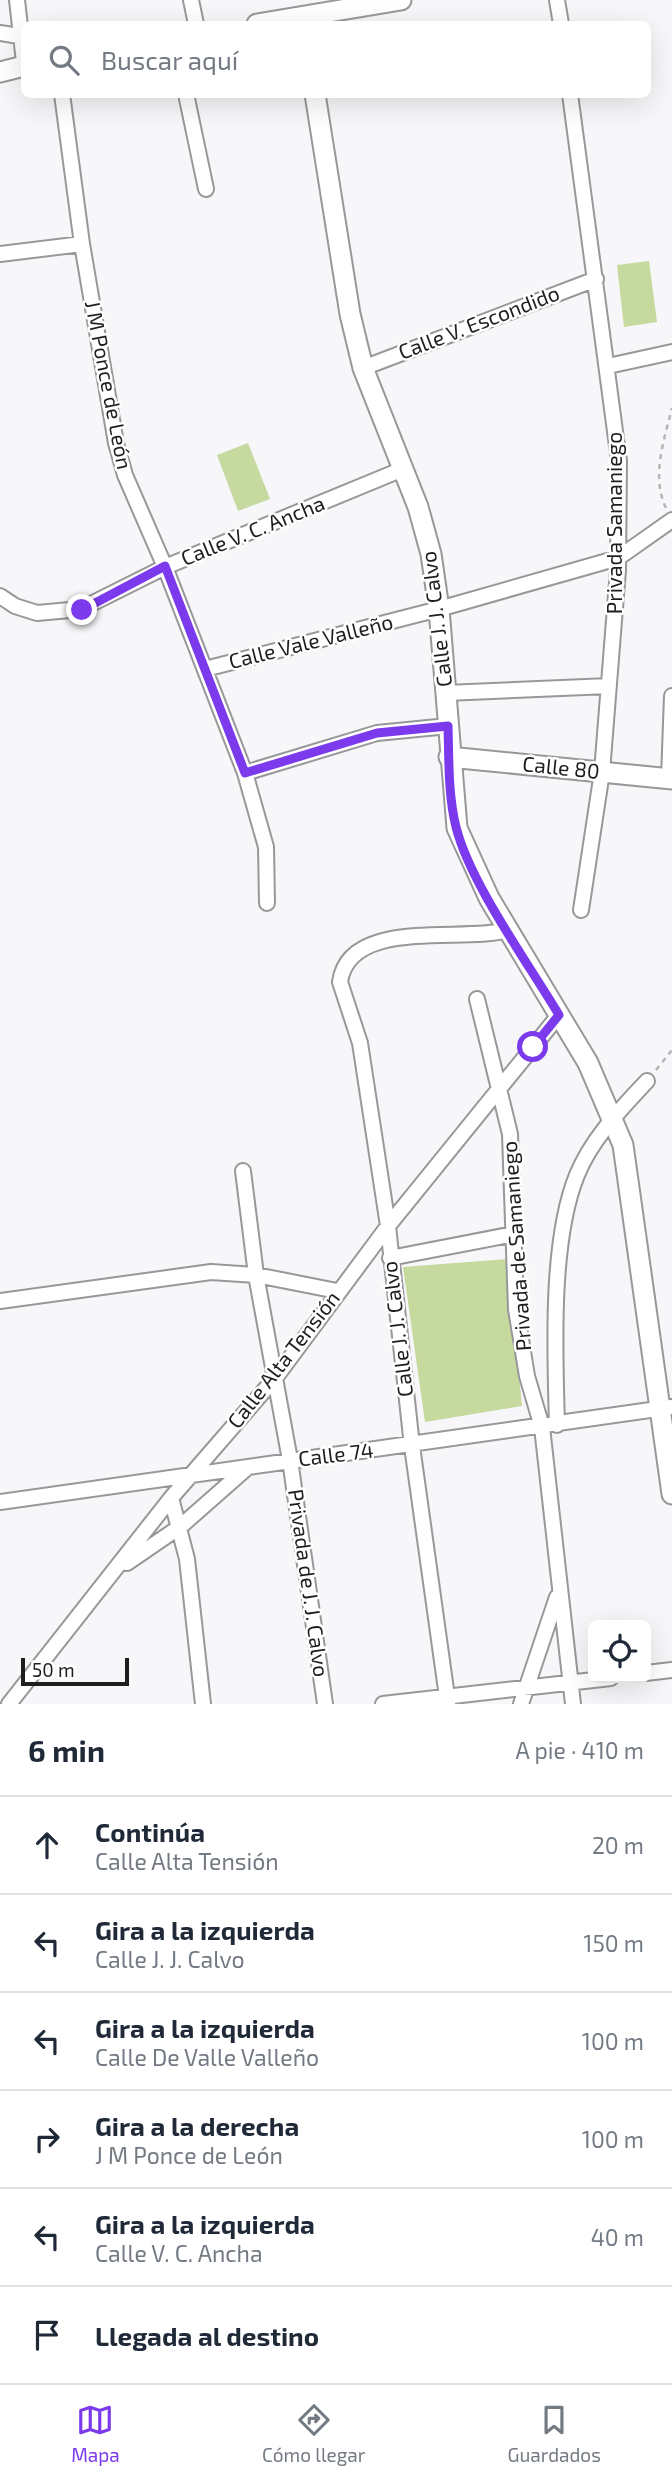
<!DOCTYPE html>
<html lang="es">
<head>
<meta charset="utf-8">
<style>
	body { margin:0; font-family:"Exo 2",sans-serif; background:#f6f6f7; color:#1f2937 }
	.controls { position:absolute; right:21px; bottom:21px; display:grid; overflow:hidden; border-radius:10px; box-shadow:0 7px 28px #0002 }
	.controls button { width:63px; height:63px; display:grid; place-items:center; padding:0; border:0; border-bottom:2px solid #e0e1e3; background:#fff; color:#1f2937; font:35px sans-serif }
	.scale { position:absolute; left:21px; bottom:18px; width:108px; box-sizing:border-box; padding-left:7px; border:4px solid #1e1e1f; border-top:0; font-size:19px; line-height:24px; white-space:nowrap; color:#1e1e1f; -webkit-text-stroke:5px #fff; paint-order:stroke }
	.stop { position:absolute; width:21px; height:21px; margin:-16px; border:5px solid #7c3aed; border-radius:50%; background:#fff }
	.stop.end { background:#7c3aed; border-color:#fff; box-shadow:0 2px 7px #0008 }
	.list { margin:0; padding:0; list-style:none }
	h2 { display:flex; justify-content:space-between; align-items:center; height:91px; margin:0; padding:0 28px; font-size:30px }
	h2 small { font-size:23px; font-weight:400; color:#747a83 }
	.list li { display:grid; grid-template-columns:46px 1fr auto; gap:21px; align-items:center; box-sizing:border-box; height:98px; padding:0 28px; border-top:2px solid #e0e1e3 }
	.list b { display:block; font-size:26px; white-space:nowrap }
	.list p { margin:0; font-size:23px; white-space:nowrap; color:#747a83 }
	.list em { font-size:23px; font-style:normal; color:#747a83 }
	.icon { flex:none; width:38px; height:38px; fill:none; stroke:currentColor; stroke-width:2; stroke-linecap:round; stroke-linejoin:round }
	.map { position:relative; flex:none; width:672px; height:1704px; overflow:hidden }
	.search { position:absolute; background:#fff; box-shadow:0 7px 28px #0002; left:21px; right:21px; top:21px; height:77px; display:flex; align-items:center; gap:18px; box-sizing:border-box; padding:0 24px; border-radius:10px; color:#747a83; font-size:26px }
	.sheet { height:679px; background:#fff }
	nav { display:flex; justify-content:space-around; align-items:center; box-sizing:border-box; height:98px; border-top:2px solid #e0e1e3; background:#fff; font-size:19px; color:#747a83 }
	nav a { display:grid; justify-items:center; gap:4px }
	nav .on { color:#7c3aed }
	.map>svg:first-child { display:block }
	.green { fill:#c6d99f }
	.lines { fill:none; stroke-linecap:round; stroke-linejoin:round }
	.street-casing { stroke:#98989a; stroke-width:18 }
	.secondary-casing { stroke:#98989a; stroke-width:23 }
	.path { stroke:#b5b4b6; stroke-width:2.5; stroke-dasharray:5 5; stroke-linecap:butt }
	.street { stroke:#fff; stroke-width:14 }
	.secondary { stroke:#fff; stroke-width:19 }
	.route { stroke:#7c3aed; stroke-width:9 }
	.labels { text-anchor:middle; stroke-width:5; stroke-linejoin:round; paint-order:stroke }
	.street-label { font-size:21px; fill:#1e1e1f; stroke:#fff }
</style>
</head>
<body>
<div class="map">
<svg width="672" height="1704" viewBox="0 0 672 1704">
	<rect width="100%" height="100%" fill="#f7f6f9"/>
	<path class="green" d="M649 261 657 322 624 327 617 265Z
		M248 443 270 499 238 511 217 455Z
		M508 1259 522 1406 425 1422 403 1267Z"/>
	<g class="lines">
		<defs>
			<path id="street" d="M17 0 24 62
				M191 0 196 24
				M557 0 561 24
				M0 33 19 36
				M62 94 82 244 116 443 125 475 165 567 245 773 266 847 267 903
				M186 94 206 189
				M570 94 619 461 618 570 602 772 581 910
				M0 254 82 244
				M608 366 672 352
				M363 368 596 279
				M0 596 15 606 37 613 81 609 165 567 403 469
				M205 669 439 609 618 558 672 520
				M446 693 609 686
				M245 773 377 733 448 726
				M669 778 672 696
				M477 999 510 1134 516 1309 527 1376 542 1427 573 1704
				M243 1171 256 1275 290 1460 325 1704
				M390 1258 514 1234
				M0 1301 211 1272 256 1275 337 1291
				M557 1425C555 1353 550 1241 577 1175 592 1138 621 1109 647 1081
				M171 1498 187 1559 203 1704
				M0 1502 672 1407
				M127 1563 181 1526 248 1467
				M646 1673 672 1670
				M9 1704 171 1498 276 1377 388 1226 559 1015
				M383 1704 611 1678
				M448 1704 412 1446 388 1226 360 1043 340 982C349 917 462 943 508 930
				M521 1704 557 1597"/>
			<path id="secondary" d="M257 24 401 0
				M0 72 24 66
				M315 94 350 314 363 368 418 507 431 554 439 609 457 828 489 898 588 1063 623 1145 672 1494
				M449 757 672 779"/>
		</defs>
		<use href="#street" class="street-casing"/>
		<use href="#secondary" class="secondary-casing"/>
		<path class="path" d="M666 508C651 477 664 440 672 408
			M656 1070 672 1050"/>
		<use href="#street" class="street"/>
		<use href="#secondary" class="secondary"/>
	</g>
	<g class="lines">
		<path class="route" d="M82 610 165 566 245 773 377 733 448 726C449 759 448 795 456 827 470 883 528 963 559 1015L533 1047"/>
	</g>
	<g class="labels">
		<g class="street-label">
			<text transform="translate(479 323) rotate(-21)" y="7">Calle V. Escondido</text>
			<text transform="translate(108 385) rotate(79)" y="7">J M Ponce de León</text>
			<text transform="translate(615 523) rotate(-90)" y="7">Privada Samaniego</text>
			<text transform="translate(253 531) rotate(-22)" y="7">Calle V. C. Ancha</text>
			<text transform="translate(437 619) rotate(-97)" y="7">Calle J. J. Calvo</text>
			<text transform="translate(311 642) rotate(-14)" y="7">Calle Vale Valleño</text>
			<text transform="translate(561 768) rotate(6)" y="7">Calle 80</text>
			<text transform="translate(517 1246) rotate(-94)" y="7">Privada de Samaniego</text>
			<text transform="translate(398 1329) rotate(-97)" y="7">Calle J. J. Calvo</text>
			<text transform="translate(284 1360) rotate(-52)" y="7">Calle Alta Tensión</text>
			<text transform="translate(336 1455) rotate(-7)" y="7">Calle 74</text>
			<text transform="translate(308 1583) rotate(82)" y="7">Privada de J. J. Calvo</text>
		</g>
	</g>
</svg>
<div class="controls">
<button><svg class="icon" aria-label="locate" viewBox="0 0 24 24"><circle cx="12" cy="12" r="6"/><path d="M12 2v4M12 18v4M2 12h4M18 12h4"/></svg></button>
</div>
<div class="scale">50 m</div>
<div class="stop" style="left:533px;top:1047px"></div>
<div class="stop end" style="left:82px;top:610px"></div>
<div class="search"><svg class="icon" aria-label="search" viewBox="0 0 24 24"><circle cx="10" cy="10" r="6"/><path d="M15 15l6 6"/></svg>Buscar aquí</div>
</div>
<section class="sheet">
<h2>6 min<small>A pie · 410 m</small></h2>
<ul class="list">
<li><svg class="icon" aria-label="ahead" viewBox="0 0 24 24"><path d="M12 20V5M6 11l6-6 6 6"/></svg><div><b>Continúa</b><p>Calle Alta Tensión</p></div><em>20 m</em></li>
<li><svg class="icon" aria-label="left" viewBox="0 0 24 24"><path d="M17 20v-9H6M10 6l-5 5 5 5"/></svg><div><b>Gira a la izquierda</b><p>Calle J. J. Calvo</p></div><em>150 m</em></li>
<li><svg class="icon" aria-label="left" viewBox="0 0 24 24"><path d="M17 20v-9H6M10 6l-5 5 5 5"/></svg><div><b>Gira a la izquierda</b><p>Calle De Valle Valleño</p></div><em>100 m</em></li>
<li><svg class="icon" aria-label="right" viewBox="0 0 24 24"><path d="M7 20v-9h11M14 6l5 5-5 5"/></svg><div><b>Gira a la derecha</b><p>J M Ponce de León</p></div><em>100 m</em></li>
<li><svg class="icon" aria-label="left" viewBox="0 0 24 24"><path d="M17 20v-9H6M10 6l-5 5 5 5"/></svg><div><b>Gira a la izquierda</b><p>Calle V. C. Ancha</p></div><em>40 m</em></li>
<li><svg class="icon" aria-label="arrive" viewBox="0 0 24 24"><path d="M6 21V4h12l-3 4 3 4H6"/></svg><div><b>Llegada al destino</b></div></li>
</ul>
</section>
<nav>
<a class="on"><svg class="icon" aria-label="map" viewBox="0 0 24 24"><path d="M3 6l6-2 6 2 6-2v14l-6 2-6-2-6 2zM9 4v14M15 6v14"/></svg>Mapa</a>
<a><svg class="icon" aria-label="directions" viewBox="0 0 24 24"><path d="M12 3l9 9-9 9-9-9zM9 14v-3h6M13 9l2 2-2 2"/></svg>Cómo llegar</a>
<a><svg class="icon" aria-label="saved" viewBox="0 0 24 24"><path d="M7 4h10v16l-5-4-5 4z"/></svg>Guardados</a>
</nav>
</body>
</html>
